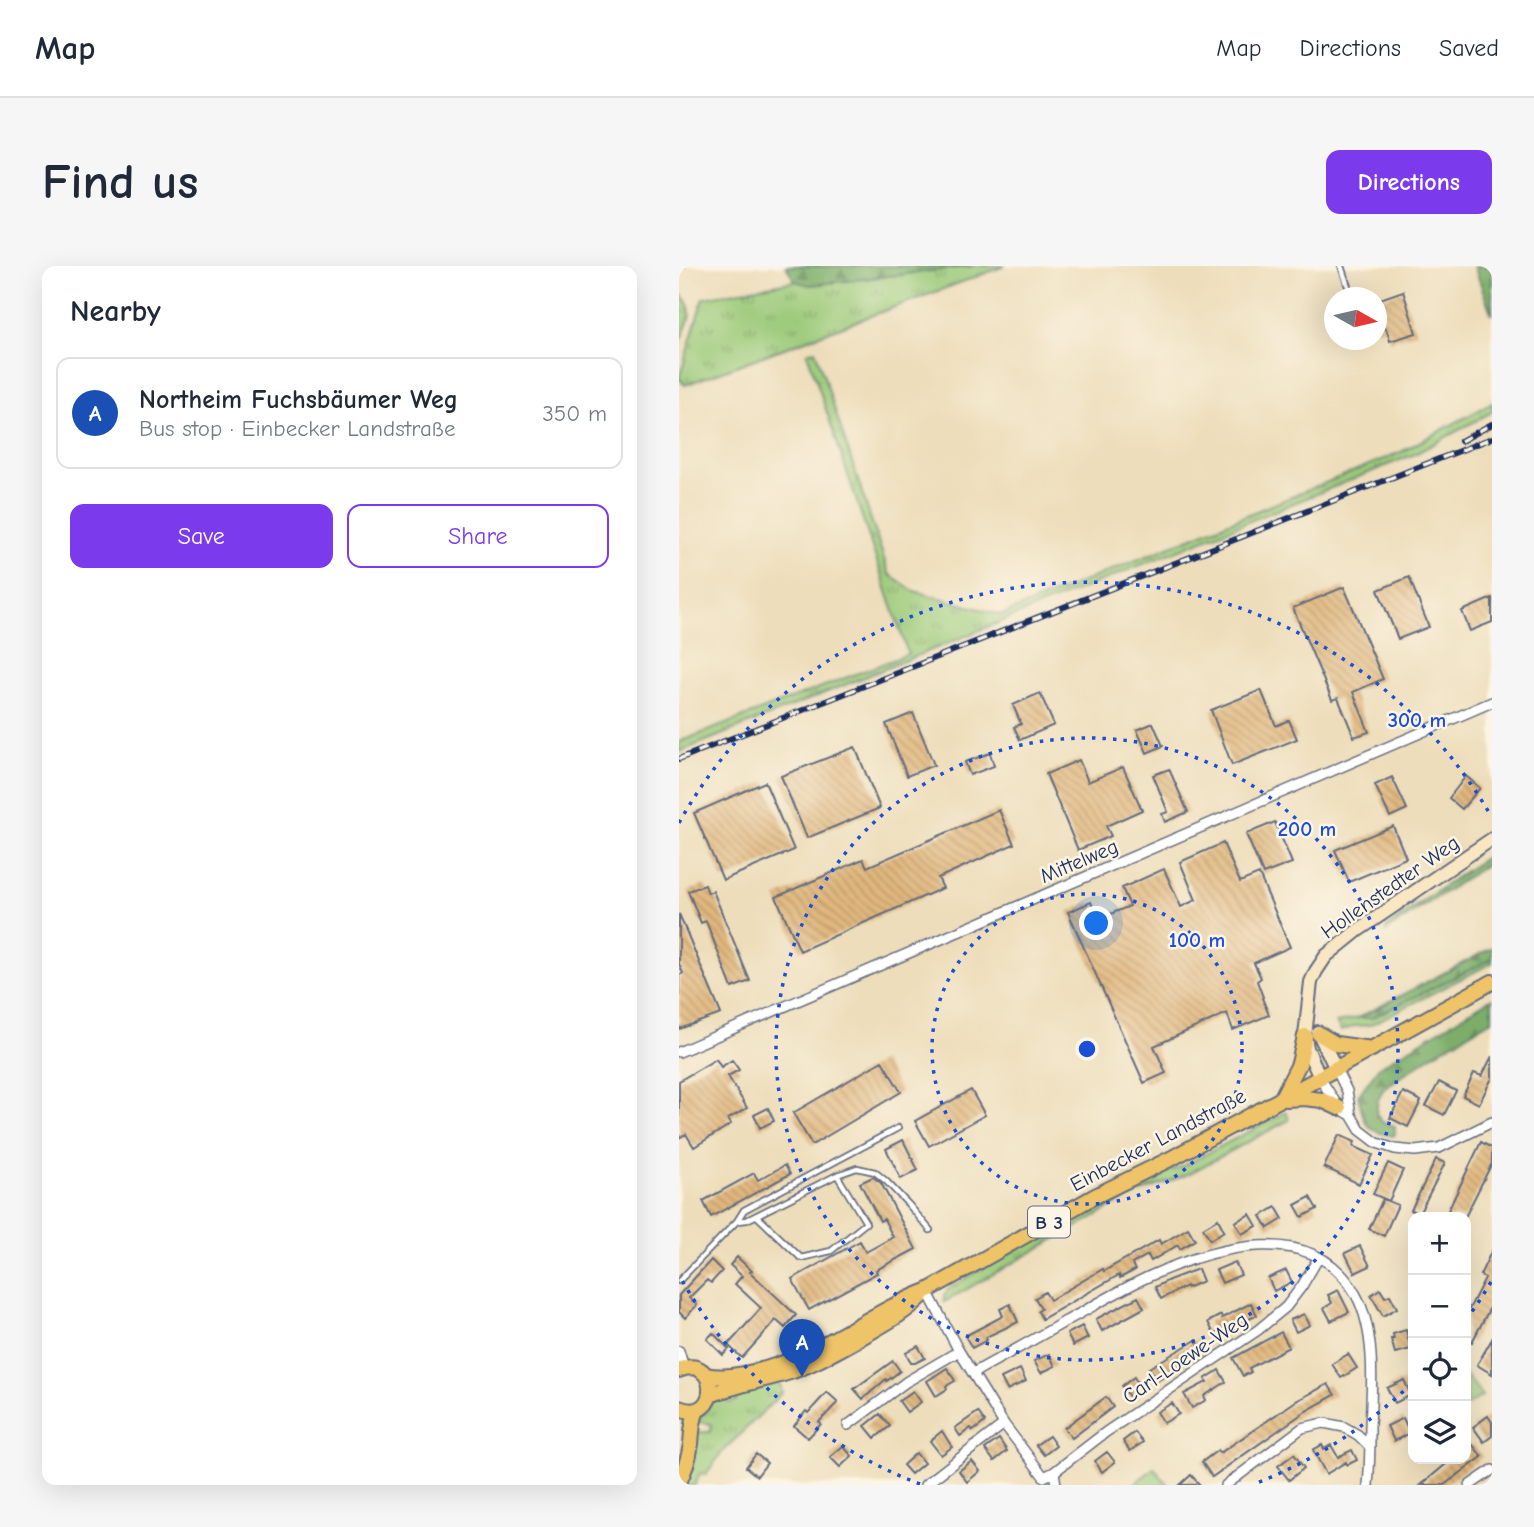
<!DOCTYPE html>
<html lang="en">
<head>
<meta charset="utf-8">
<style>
	body { margin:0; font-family:"Comic Neue",sans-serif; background:#f6f6f7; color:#1f2937 }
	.controls { position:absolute; right:21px; bottom:21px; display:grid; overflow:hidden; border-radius:14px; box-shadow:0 7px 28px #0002 }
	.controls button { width:63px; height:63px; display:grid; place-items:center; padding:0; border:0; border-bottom:2px solid #e0e1e3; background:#fff; color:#1f2937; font:35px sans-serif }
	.compass { position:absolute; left:645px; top:21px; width:63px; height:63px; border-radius:50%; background:#fff; box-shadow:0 7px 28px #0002; rotate:98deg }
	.you { position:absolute; left:418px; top:658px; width:24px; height:24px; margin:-18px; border:5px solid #fff; border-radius:50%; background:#1a73e8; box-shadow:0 0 0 10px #1a73e833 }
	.badge { display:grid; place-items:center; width:46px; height:46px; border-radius:50%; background:#7c3aed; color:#fff; font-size:23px; font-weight:700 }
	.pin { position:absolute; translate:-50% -58px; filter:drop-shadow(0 2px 4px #0008) }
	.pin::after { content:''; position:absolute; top:37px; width:24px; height:21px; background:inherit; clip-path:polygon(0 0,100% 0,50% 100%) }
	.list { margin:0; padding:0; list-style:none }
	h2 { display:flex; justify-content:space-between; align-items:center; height:91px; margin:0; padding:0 28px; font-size:30px }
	h2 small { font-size:23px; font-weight:400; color:#747a83 }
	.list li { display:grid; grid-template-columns:46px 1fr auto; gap:21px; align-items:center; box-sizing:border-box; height:112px; margin:0 14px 14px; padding:0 14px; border:2px solid #e0e1e3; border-radius:14px }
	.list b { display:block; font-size:26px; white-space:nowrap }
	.list p { margin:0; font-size:23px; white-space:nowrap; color:#747a83 }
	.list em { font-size:23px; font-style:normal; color:#747a83 }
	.actions { display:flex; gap:14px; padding:21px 28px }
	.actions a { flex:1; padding:16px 0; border:2px solid #7c3aed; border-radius:14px; text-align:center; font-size:24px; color:#7c3aed }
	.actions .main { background:#7c3aed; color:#fff }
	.icon { flex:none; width:38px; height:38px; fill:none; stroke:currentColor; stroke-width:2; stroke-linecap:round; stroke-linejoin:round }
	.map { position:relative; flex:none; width:813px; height:1219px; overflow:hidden; border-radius:14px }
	header { display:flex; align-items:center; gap:42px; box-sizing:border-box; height:98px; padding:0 35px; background:#fff; border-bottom:2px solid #e0e1e3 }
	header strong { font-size:33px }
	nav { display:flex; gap:38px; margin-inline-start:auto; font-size:24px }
	.intro { display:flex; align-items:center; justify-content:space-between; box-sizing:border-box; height:168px; padding:0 42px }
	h1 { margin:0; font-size:49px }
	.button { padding:18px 32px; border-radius:14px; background:#7c3aed; color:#fff; font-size:24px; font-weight:700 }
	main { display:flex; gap:42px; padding:0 42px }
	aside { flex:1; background:#fff; border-radius:14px; box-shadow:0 7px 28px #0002 }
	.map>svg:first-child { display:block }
	.grass { fill:url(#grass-tufts); stroke:#5b7c6c; stroke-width:2 }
	.forest { fill:url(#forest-firs); stroke:#4c6e64; stroke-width:2 }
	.park { fill:#9bca79; stroke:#5b7c6c; stroke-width:2 }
	.building { fill:url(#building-back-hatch) }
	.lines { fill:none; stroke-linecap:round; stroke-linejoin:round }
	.lane-casing { stroke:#646c7e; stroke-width:8 }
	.street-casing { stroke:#646c7e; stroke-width:12 }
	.secondary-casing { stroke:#646c7e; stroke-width:16 }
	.primary-casing { stroke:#646c7e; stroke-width:18 }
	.lane { stroke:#fff; stroke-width:4.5 }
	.street { stroke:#fff; stroke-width:9 }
	.secondary { stroke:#f9e7c3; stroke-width:12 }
	.primary { stroke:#efc469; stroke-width:14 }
	.rail-casing { stroke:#1b2f5e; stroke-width:6 }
	.rail { stroke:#fcf5e5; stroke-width:3.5; stroke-dasharray:10; stroke-linecap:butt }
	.ring { fill:none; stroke:#1d4ed8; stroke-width:3.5; stroke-dasharray:3.5 7 }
	.labels { text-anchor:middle; stroke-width:5; stroke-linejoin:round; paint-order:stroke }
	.shield { fill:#fcf5e5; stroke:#5e6a86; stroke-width:2 }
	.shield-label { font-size:19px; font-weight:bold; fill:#1b2f5e }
	.street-label { font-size:21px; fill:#1b2f5e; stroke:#fcf5e5 }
	.centre { fill:#1d4ed8; stroke:#fcf5e5; stroke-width:3.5 }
	.ring-label { font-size:21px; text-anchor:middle; font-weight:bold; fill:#1d4ed8; stroke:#fcf5e5; stroke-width:5; stroke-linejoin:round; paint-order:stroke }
</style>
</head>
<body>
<header>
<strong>Map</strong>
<nav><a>Map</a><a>Directions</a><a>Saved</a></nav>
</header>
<div class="intro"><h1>Find us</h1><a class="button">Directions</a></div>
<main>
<aside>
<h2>Nearby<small></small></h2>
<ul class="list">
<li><span class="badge" style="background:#1a4fb4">A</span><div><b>Northeim Fuchsbäumer Weg</b><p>Bus stop · Einbecker Landstraße</p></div><em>350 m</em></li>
</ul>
<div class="actions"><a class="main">Save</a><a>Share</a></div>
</aside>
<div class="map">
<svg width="813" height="1219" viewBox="0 0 813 1219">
	<defs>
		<pattern id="grass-tufts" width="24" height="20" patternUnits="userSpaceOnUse" patternTransform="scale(1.75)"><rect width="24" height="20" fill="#9bca79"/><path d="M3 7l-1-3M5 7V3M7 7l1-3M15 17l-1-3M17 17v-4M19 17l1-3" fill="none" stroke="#7ea466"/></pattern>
		<pattern id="forest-firs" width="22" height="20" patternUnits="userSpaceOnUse" patternTransform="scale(1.75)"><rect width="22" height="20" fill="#7cae69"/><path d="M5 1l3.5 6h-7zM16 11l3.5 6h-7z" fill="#658e5a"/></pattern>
		<pattern id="building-back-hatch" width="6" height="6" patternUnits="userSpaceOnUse" patternTransform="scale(1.75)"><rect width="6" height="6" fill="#e1b77d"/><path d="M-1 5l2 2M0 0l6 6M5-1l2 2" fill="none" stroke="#b6956a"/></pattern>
	</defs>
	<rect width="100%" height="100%" fill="#fcf5e5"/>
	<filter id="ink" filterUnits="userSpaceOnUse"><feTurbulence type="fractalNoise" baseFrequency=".0143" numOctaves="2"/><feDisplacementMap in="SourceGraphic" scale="14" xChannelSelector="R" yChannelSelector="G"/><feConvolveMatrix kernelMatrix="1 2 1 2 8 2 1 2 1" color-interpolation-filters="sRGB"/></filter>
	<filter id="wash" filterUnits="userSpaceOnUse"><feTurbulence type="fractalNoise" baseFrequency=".00686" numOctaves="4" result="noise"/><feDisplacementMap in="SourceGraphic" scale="28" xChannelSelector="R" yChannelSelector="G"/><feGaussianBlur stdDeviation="1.57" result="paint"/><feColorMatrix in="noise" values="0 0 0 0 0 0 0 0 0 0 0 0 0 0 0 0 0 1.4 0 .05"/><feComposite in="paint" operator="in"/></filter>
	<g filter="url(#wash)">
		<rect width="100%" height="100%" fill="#edddba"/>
		<path class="grass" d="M294 0H326L6 119 0 113 24 32 116 15 132 19Z
			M0 27C20 45 8 57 0 77Z
			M136 84 210 308 235 325 323 349 722 186 813 137V146L736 188 0 486V476L229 388 128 87Z
			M813 682V697L691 759 676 760 662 765 657 757 679 752Z
			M607 846 610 854 509 908 460 927 438 938 265 1036V1029L269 1023 395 949 453 920 504 900Z
			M787 1109 803 1130 787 1140Z
			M101 1117 103 1127 45 1184 27 1208 21 1207 16 1219H4L16 1166H31L33 1158 18 1156 33 1136 46 1126 47 1135 51 1137 57 1135 56 1123Z"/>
		<path class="forest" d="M107 0H294L131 19 116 15Z
			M795 0H813V49Z
			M813 587V595L707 665 709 659Z
			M813 682V693L693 752H679Z
			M813 732V754L753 789 705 822 699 834 697 847 703 856 716 860V868L714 870C684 865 686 856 679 830L700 801Z"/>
		<path class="park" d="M475 1202 489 1219H454Z"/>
		<g id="blocks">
			<path class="building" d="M724 25 737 67 711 75 707 62 697 65V54L704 52 698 34Z
				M730 311 750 361 719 373 699 324Z
				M665 321 704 413 674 426 690 466 675 471 659 432 653 434 614 342Z
				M813 332V356L791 365 783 345Z
				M582 424 597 460 610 454 618 473 553 499 532 444Z
				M361 427 375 459 341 474 335 461 342 458 334 439Z
				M234 447 255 499 228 510 207 458Z
				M474 457 484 480 468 487 458 464Z
				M176 481 201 542 128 572 102 510Z
				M311 487 315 500 291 509 286 496Z
				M400 494 409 516 444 501 463 544 427 560 432 570 399 584 367 508Z
				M490 503 509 546 486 556 483 548 489 546 474 509Z
				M787 510 801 522 783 543 770 532Z
				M713 511 728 543 711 551 696 519Z
				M86 516 115 584 44 614 15 547Z
				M320 544 335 578 259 612 264 622 121 685 97 631 184 593 188 601Z
				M596 556 613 597 584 608 567 568Z
				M714 560 727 592 670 616 656 584Z
				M544 577 561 616 580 608 611 681 575 697 582 712 578 715 584 731 583 732 590 749 554 764 548 747 475 780 487 807 465 817 389 646 412 636 419 653 451 640 443 622 485 603 502 641 517 634 501 596Z
				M26 619 29 627 34 625 71 715 53 722 27 655 22 657 9 625Z
				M0 648 42 748 0 763V709L4 707 0 698Z
				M813 790V812L800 838 784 830 795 807 803 810Z
				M37 793 42 801 53 794 60 804 49 810 68 842 49 853 52 858 15 881 7 868 0 872V815Z
				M203 795 222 826 133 879 114 847Z
				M760 816 777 825 765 849 747 840Z
				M292 824 306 849 250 880 236 855Z
				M724 826 742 835 729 861 711 852Z
				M89 842 95 855 81 862 75 849Z
				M660 869 676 876 674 880 694 889 680 918 645 901Z
				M224 874 239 904 222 913 207 883Z
				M802 876 813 882V897L786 951H766Z
				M757 893 766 897 740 948 732 944Z
				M709 897 724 904 710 935 694 928Z
				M106 899 111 908 32 951 24 935 75 907 79 914Z
				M194 911 202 917 237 983 197 1004 198 1007 130 1044 113 1013 181 975 187 986 214 971 205 953 201 955 181 917Z
				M631 931 638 943 623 951 616 939Z
				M704 933 719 939 705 970 690 963Z
				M597 941 604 953 589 962 582 950Z
				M571 948 578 960 563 968 556 956Z
				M539 953 545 965 531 974 524 962Z
				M509 962 516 974 501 983 499 979 472 995 469 989 453 998 456 1004 441 1012 440 1009 363 1053 359 1045 362 1043 356 1032 366 1026 371 1034 424 1003 425 1005 480 974 482 978Z
				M681 980 691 1000 676 1007 666 987Z
				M813 984V1038L793 1076 787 1072V1049L806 1012 801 1009Z
				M58 991 73 1005 71 1006 117 1049 106 1062 97 1054 63 1092 49 1079 82 1042 56 1018 63 1010 51 999Z
				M32 994 43 1005 32 1017 28 1014 10 1032 18 1039 6 1052 0 1046V1029Z
				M556 996 562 1009 543 1017 537 1004Z
				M519 1003 524 1015 508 1022 507 1020 482 1033 476 1021 490 1014Z
				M607 1004 613 1016 595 1025 589 1012Z
				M701 1023 706 1031 711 1029 718 1042 704 1050 692 1029Z
				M659 1024 670 1046 652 1055 645 1042 653 1037 649 1029Z
				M459 1031 465 1042 423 1065 417 1053Z
				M572 1037 578 1049 555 1061 557 1063 542 1071 540 1066 535 1068 529 1056 542 1049 543 1052Z
				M331 1038 339 1056 307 1071 308 1074 293 1082 286 1070 324 1050 321 1043Z
				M625 1048 631 1059 617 1066 611 1054Z
				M403 1060 409 1072 394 1080 388 1068Z
				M727 1064 732 1083 716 1087 712 1073H715L714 1068Z
				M602 1066 610 1081 570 1102 572 1106 564 1110 554 1092Z
				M34 1067 50 1083 44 1089 28 1073Z
				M813 1073V1108L798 1099Z
				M517 1074 525 1087 478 1115 470 1102Z
				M239 1080 246 1092 236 1097H232L227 1087Z
				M370 1088 376 1100 362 1107 355 1095Z
				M669 1088 678 1102 662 1112 653 1098Z
				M214 1095 221 1105 208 1115 207 1113 184 1133 175 1123Z
				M268 1102 276 1115 267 1120 268 1123 257 1130 248 1115Z
				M341 1103 347 1115 328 1124 322 1112Z
				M540 1104 547 1116 525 1130 527 1134 513 1142 505 1128 528 1116 526 1113Z
				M455 1111 463 1124 451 1132 443 1120Z
				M725 1114 732 1129 716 1137 708 1122Z
				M649 1118 656 1129 627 1145 533 1211 523 1196 539 1184 541 1187 617 1135Z
				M234 1125 242 1136 228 1146 220 1135Z
				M148 1126 159 1136 140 1156 142 1158 129 1172 115 1160 127 1145 129 1147Z
				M427 1131 434 1141 393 1172 385 1162Z
				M493 1137 500 1148 485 1157 478 1146Z
				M299 1146 306 1156 294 1165 292 1162 281 1170 276 1162Z
				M201 1148 211 1160 196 1172 186 1160Z
				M809 1150 813 1156V1170L805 1176 794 1161Z
				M724 1152 731 1167 715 1175 708 1160Z
				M263 1165 273 1181 262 1189 251 1175Z
				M456 1166 464 1176 451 1185 444 1175Z
				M370 1170 377 1180 365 1189 357 1179Z
				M320 1173 328 1185 315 1195 306 1183Z
				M643 1179 645 1183 652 1179 659 1191 673 1184 678 1194 668 1199 667 1196 647 1208 634 1184Z
				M794 1179 803 1191 765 1219H742L773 1193H787V1184Z
				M164 1180 173 1190 161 1201 151 1191Z
				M428 1186 436 1196 423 1206 416 1195Z
				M237 1187 245 1197 232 1208 224 1199Z
				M77 1188 88 1197 78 1210 67 1201Z
				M615 1188 625 1202 610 1214 599 1200Z
				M293 1195 301 1205 288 1216 280 1205Z
				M512 1209 521 1219H501Z"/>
		</g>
	</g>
	<g filter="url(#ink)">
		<use href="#blocks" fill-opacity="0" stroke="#646c7e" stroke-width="2"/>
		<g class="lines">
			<defs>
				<path id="lane" d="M662 0 673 32
					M685 74 686 77
					M78 950 122 992 152 985 187 957 158 909
					M59 955 68 954 158 909 178 902 196 906 207 915 230 939 251 964
					M0 1015 58 955 65 944 219 862"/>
				<path id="street" d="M0 786 813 436
					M657 803 668 825 672 849
					M641 812 660 842 672 849 681 864 698 877 716 883 736 885 760 882 813 856
					M248 1025 280 1085 325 1158 365 1211 375 1206 427 1166 579 1064 607 1041 623 1020 640 991
					M0 1085 5 1102
					M294 1107C325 1090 356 1073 387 1055 415 1040 442 1023 471 1010 535 981 636 952 677 1029 697 1065 693 1121 691 1160 691 1180 691 1200 689 1219
					M169 1159 227 1116 280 1085
					M375 1206 377 1219
					M246 1219 325 1158
					M547 1219 623 1162 645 1157 665 1161 679 1169 691 1181
					M791 1219 813 1204"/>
				<path id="secondary" d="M639 766 657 803
					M641 812 628 782 626 770 632 716 637 705 647 690 678 665 813 573"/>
				<path id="primary" d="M640 768 657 778 693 783
					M602 833 620 798 626 770
					M607 833 625 832 643 834 660 842
					M0 1104C41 1087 42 1159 0 1142
					M27 1109C41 1112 52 1110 65 1108 134 1096 185 1049 248 1025L416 930 495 891 602 833 813 716
					M31 1129C58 1118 87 1114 114 1105 139 1096 163 1082 186 1069 207 1057 226 1047 243 1030
					M0 1216C6 1204 10 1191 12 1178 13 1166 13 1155 18 1144"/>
			</defs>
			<use href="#lane" class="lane-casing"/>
			<use href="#street" class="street-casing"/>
			<use href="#secondary" class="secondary-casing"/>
			<use href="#primary" class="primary-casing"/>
			<use href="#lane" class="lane"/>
			<use href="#street" class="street"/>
			<use href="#secondary" class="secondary"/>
			<use href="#primary" class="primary"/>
			<defs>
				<path id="rail" d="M0 0H4
					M782 175 813 158
					M0 493 813 172"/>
			</defs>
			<use href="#rail" class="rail-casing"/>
			<use href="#rail" class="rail"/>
		</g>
	</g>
	<g class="ring">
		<circle cx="408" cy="783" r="155"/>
		<circle cx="408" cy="783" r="311"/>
		<path d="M812 1016A466 466 0 0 1 787 1054M732 1118A466 466 0 0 1 575 1218M241 1218A466 466 0 0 1 0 1009M0 557A466 466 0 0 1 812 550"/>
	</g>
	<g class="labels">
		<rect class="shield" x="349" y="940.5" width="42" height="31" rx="5"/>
		<g class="shield-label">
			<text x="370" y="963">B 3</text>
		</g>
		<g class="street-label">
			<text transform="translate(400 595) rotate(-23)" y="7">Mittelweg</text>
			<text transform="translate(711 621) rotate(-35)" y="7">Hollenstedter Weg</text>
			<text transform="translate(479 874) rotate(-28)" y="7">Einbecker Landstraße</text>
			<text transform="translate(506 1092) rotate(-34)" y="7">Carl-Loewe-Weg</text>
		</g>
	</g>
	<circle cx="408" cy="783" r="10" class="centre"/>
	<g class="ring-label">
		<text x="738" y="461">300 m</text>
		<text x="628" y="570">200 m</text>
		<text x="518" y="681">100 m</text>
	</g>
</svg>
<div class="controls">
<button>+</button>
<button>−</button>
<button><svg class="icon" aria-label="locate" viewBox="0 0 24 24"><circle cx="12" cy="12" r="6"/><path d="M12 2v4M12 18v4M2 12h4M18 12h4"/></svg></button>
<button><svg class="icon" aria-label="layers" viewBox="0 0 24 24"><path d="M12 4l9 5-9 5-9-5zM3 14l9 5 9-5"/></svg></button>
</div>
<svg class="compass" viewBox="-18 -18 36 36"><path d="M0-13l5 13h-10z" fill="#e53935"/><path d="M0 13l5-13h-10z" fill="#747a83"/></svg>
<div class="you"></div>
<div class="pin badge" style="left:123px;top:1111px;background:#1a4fb4">A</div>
</div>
</main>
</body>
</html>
